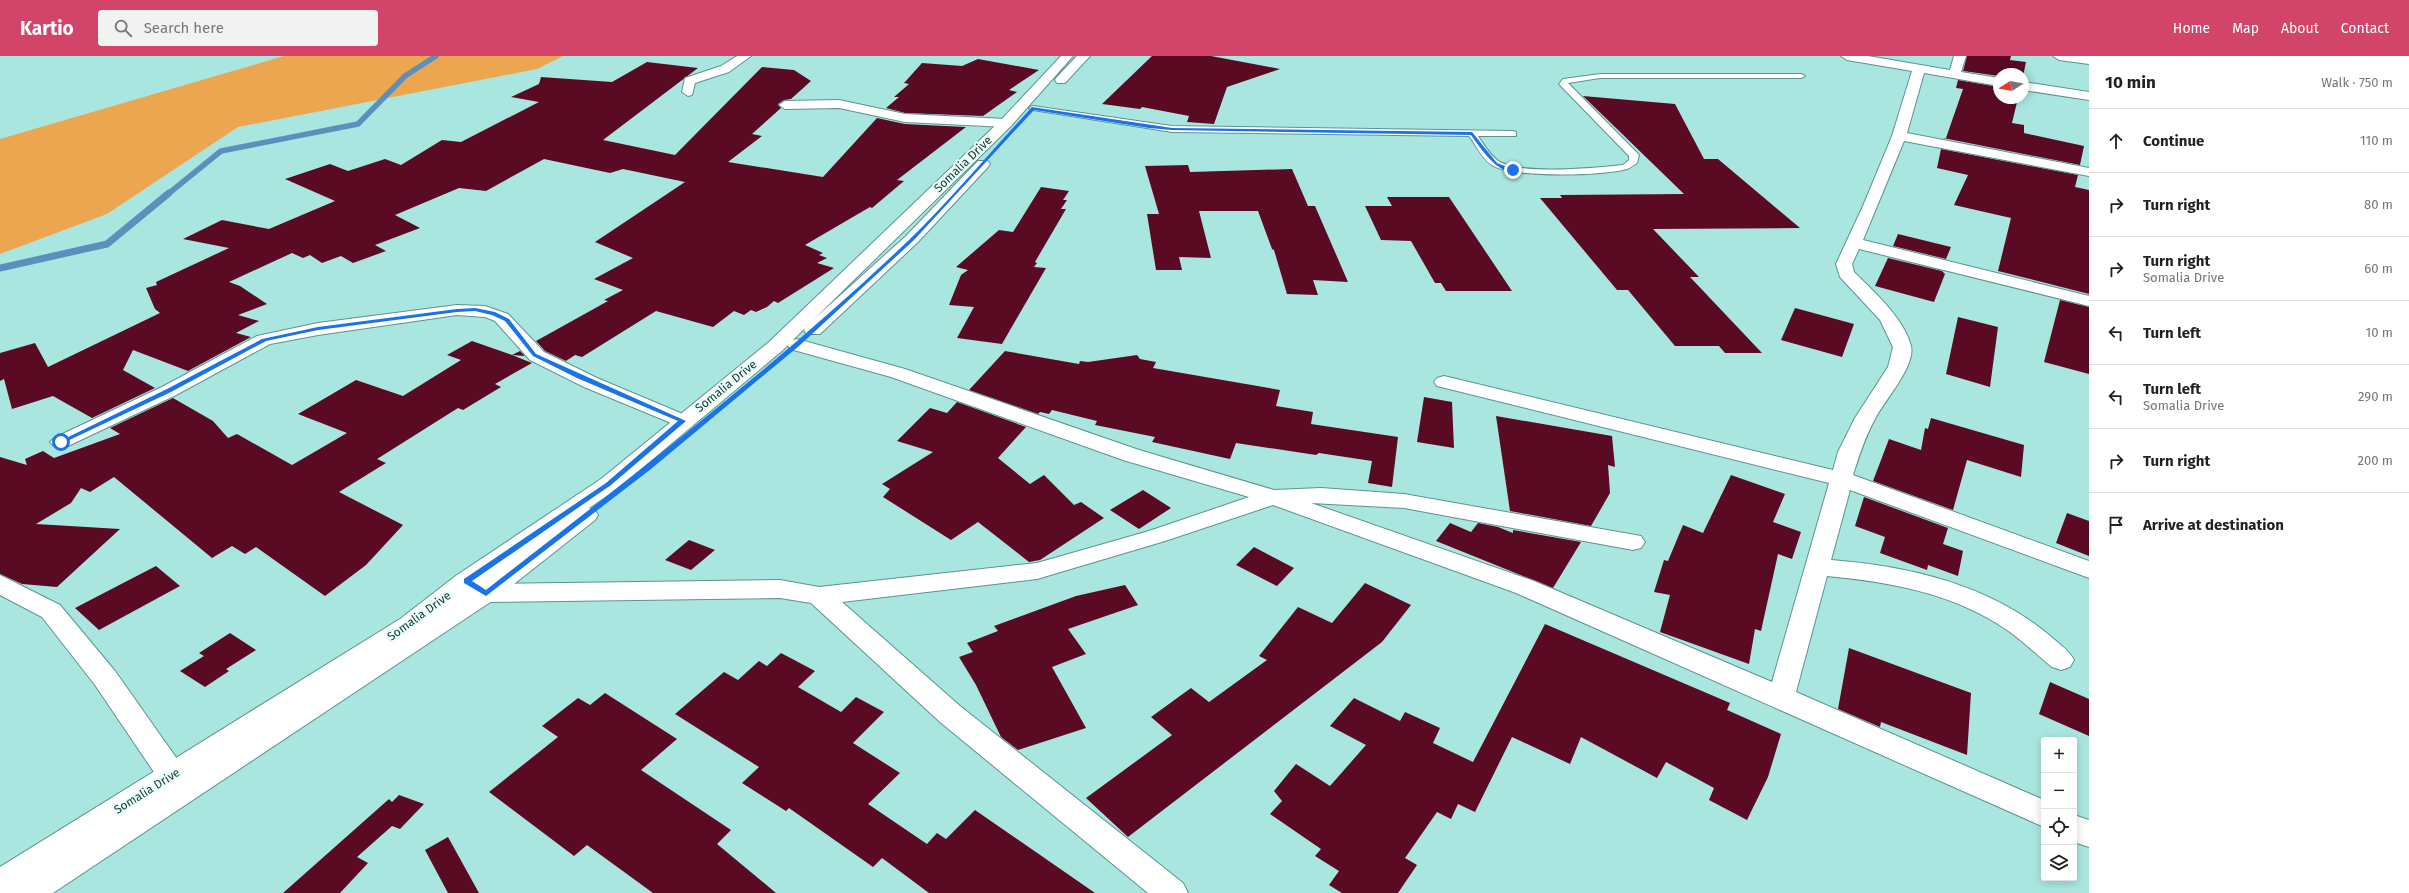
<!DOCTYPE html>
<html lang="en">
<head>
<meta charset="utf-8">
<style>
	body { margin:0; font-family:"Fira Sans",sans-serif; background:#f2f2f2; color:#222 }
	.controls { position:absolute; right:12px; bottom:12px; display:grid; overflow:hidden; border-radius:4px; box-shadow:0 2px 10px #0003 }
	.controls button { width:36px; height:36px; display:grid; place-items:center; padding:0; border:0; border-bottom:1px solid #e0e0e0; background:#fff; color:#222; font:20px sans-serif }
	.compass { position:absolute; left:1993px; top:12px; width:36px; height:36px; border-radius:50%; background:#fff; box-shadow:0 2px 10px #0003; rotate:259deg }
	.stop { position:absolute; width:12px; height:12px; margin:-9px; border:3px solid #1a73e8; border-radius:50%; background:#fff }
	.stop.end { background:#1a73e8; border-color:#fff; box-shadow:0 1px 4px #0008 }
	.list { margin:0; padding:0; list-style:none }
	h2 { display:flex; justify-content:space-between; align-items:center; height:52px; margin:0; padding:0 16px; font-size:17px }
	h2 small { font-size:13px; font-weight:400; color:#767676 }
	.list li { display:grid; grid-template-columns:26px 1fr auto; gap:12px; align-items:center; box-sizing:border-box; height:64px; padding:0 16px; border-top:1px solid #e0e0e0 }
	.list b { display:block; font-size:15px; white-space:nowrap }
	.list p { margin:0; font-size:13px; white-space:nowrap; color:#767676 }
	.list em { font-size:13px; font-style:normal; color:#767676 }
	.icon { flex:none; width:22px; height:22px; fill:none; stroke:currentColor; stroke-width:2; stroke-linecap:round; stroke-linejoin:round }
	.map { position:relative; flex:none; width:2089px; height:837px; overflow:hidden }
	header { display:flex; align-items:center; gap:24px; box-sizing:border-box; height:56px; padding:0 20px; background:#d34469; color:#fff }
	header strong { font-size:19px }
	nav { display:flex; gap:22px; margin-inline-start:auto; font-size:14px }
	.search { width:280px; height:36px; background:#f2f2f2; display:flex; align-items:center; gap:10px; box-sizing:border-box; padding:0 14px; border-radius:4px; color:#767676; font-size:15px }
	main { display:flex }
	aside { flex:1; background:#fff }
	.map>svg:first-child { display:block }
	.green { fill:#eda650 }
	.lines { fill:none; stroke-linecap:round; stroke-linejoin:round }
	.stream-far1 { stroke:#5c90bc; stroke-width:5.5 }
	.stream { stroke:#5c90bc; stroke-width:7 }
	.building { fill:#5b0a24 }
	.service-casing { stroke:#5b948f; stroke-width:2 }
	.minor-casing { stroke:#5b948f; stroke-width:2 }
	.primary-casing { stroke:#5b948f; stroke-width:2 }
	.service { fill:#fff; fill-rule:evenodd }
	.minor { fill:#fff; fill-rule:evenodd }
	.primary { fill:#fff; fill-rule:evenodd }
	.route { fill:#1a73e8 }
	.labels { text-anchor:middle; stroke-width:4; stroke-linejoin:round; paint-order:stroke }
	.street-label { font-size:12px; fill:#1c3432; stroke:#e8fffc }
</style>
</head>
<body>
<header>
<strong>Kartio</strong>
<div class="search"><svg class="icon" aria-label="search" viewBox="0 0 24 24"><circle cx="10" cy="10" r="6"/><path d="M15 15l6 6"/></svg>Search here</div>
<nav><a>Home</a><a>Map</a><a>About</a><a>Contact</a></nav>
</header>
<main>
<div class="map">
<svg width="2089" height="837" viewBox="0 0 2089 837">
	<rect width="100%" height="100%" fill="#aae6e0"/>
	<path class="green" d="M284 0H563L537 13 238 71 107 158 0 198V83Z"/>
	<g class="lines">
		<path class="stream-far1" d="M168 138 221 95 358 68 405 20 436 0"/>
		<path class="stream" d="M0 212 107 188 169 137"/>
	</g>
	<path class="building" d="M1152 0H1211L1280 13 1227 31 1214 68 1187 66 1189 60 1142 51 1140 53 1102 48Z
		M1967 0H2011L2010 4 2026 6 2023 20V18H1999V20L1963 15Z
		M978 3 1039 14 1009 34 1017 36 983 60 905 57 886 52 899 41H894L909 28 904 27 922 7 962 10Z
		M647 6 698 12 603 84 675 99 762 11 794 14 811 25 791 43 784 44 778 48 781 52 752 78 762 80 728 106 823 121 877 62 905 68 966 71 897 124 904 125 872 152 870 151 805 189 823 197 819 199 827 202 817 207 834 212 778 247 774 245 767 251 756 256 751 254 744 259 734 255 713 271 656 255 582 301 575 299 566 305 545 295 536 285 608 245 604 244 623 234 594 223 633 202 595 186 685 126 623 113 610 117 544 103 486 135 459 132 395 159 420 172 375 189 386 195 353 207 341 200 322 207 310 199 303 202 292 197 229 226 240 230 267 248 238 259 259 265 236 277 251 281 188 315 133 294 123 314 155 332 92 362 53 340 12 353 4 323 0 325V297L35 287 48 311 160 257 155 253 146 232 157 229 156 226 229 192 183 183 222 164 269 173 335 145 285 123 330 108 348 115 385 103 401 109 442 84 461 86 539 46 511 41 539 28 541 21 612 26Z
		M1958 24 1999 31V42H2018L2012 67 2024 69V77L2084 90 2080 109 1943 82H1946L1963 33 1956 32Z
		M1583 40 1675 48 1704 103H1718L1800 172 1653 173 1699 221H1690L1762 297H1725L1719 290H1675L1628 234H1617L1540 142H1562L1560 139 1684 138Z
		M1941 93 2078 119 2075 131 2089 134V238L1998 215 2011 162 1954 149 1968 119 1937 112Z
		M1188 109 1190 116 1292 113 1308 150H1315L1348 226 1313 224 1318 239 1287 238 1274 194 1272 193 1258 155H1199L1211 202 1179 201 1182 214H1156L1147 158H1159L1145 110Z
		M1041 131 1069 135 1063 144H1067L1061 153H1066L1035 206 1037 207 1034 211 1046 212 1002 288 957 282 974 251 949 249 961 219 968 214 956 211 999 174 1013 176Z
		M1387 141H1449L1512 235H1446L1441 227H1435L1411 185 1381 184 1365 150H1392Z
		M1898 178 1951 191 1946 203 1893 190Z
		M1888 202 1942 215 1945 218 1934 246 1875 230Z
		M2060 244 2089 251V318L2044 306Z
		M1795 252 1854 268 1842 301 1781 284Z
		M1958 261 1998 271 1990 331 1946 318Z
		M472 285 512 299 520 295 525 300 512 299 532 307 495 328 501 331 463 354 458 352 377 403 386 407 339 436 403 469 366 509 325 540 256 491 245 498 232 490 212 502 114 421 90 436 81 432 71 447 36 468 120 473 57 531 22 528 0 518V401L27 409 25 403 43 395 54 402 120 378 110 372 173 342 213 365 228 382 237 378 292 409 347 377 298 358 356 324 403 340 461 304 447 299Z
		M1005 295 1079 308 1080 305 1088 306 1137 299 1140 303 1156 306 1153 312 1280 334 1276 350 1313 356 1311 368 1398 381 1392 431 1368 427 1372 405 1319 397 1316 399 1236 387 1230 403 1152 386 1155 381 1095 369 1097 365 1052 354 1049 358 1040 356 1038 358 969 334Z
		M1424 341 1452 346 1454 392 1417 386Z
		M957 346 1026 371 998 402 1030 428 1044 419 1074 449 1081 446 1104 462 1040 504 1029 506 978 466 951 484 883 441 890 433 882 428 933 396 897 385 930 352 947 357Z
		M1496 360 1612 380 1615 411 1608 409 1610 437 1591 470 1510 455Z
		M1931 362 2024 389 2021 421 1967 404 1953 454 1873 425 1889 383 1921 394 1925 372 1928 373Z
		M1731 419 1785 438 1773 466 1801 476 1792 503 1778 498 1761 575 1755 573 1749 608 1660 576 1670 539 1654 536 1664 504 1668 505 1683 469 1703 477Z
		M1143 434 1171 452 1139 473 1110 454Z
		M1864 441 1948 472 1943 488 1963 495 1958 520 1928 509 1927 514 1880 497 1885 481 1855 470Z
		M2067 457 2089 465V500L2056 487Z
		M1450 467 1471 476 1478 467 1498 471 1513 477V474L1581 486 1553 532 1436 485Z
		M689 484 715 494 691 514 665 504Z
		M1254 491 1294 512 1277 530 1236 509Z
		M156 510 180 530 99 574 75 552Z
		M1365 527 1411 549 1382 586 1128 781 1086 742 1172 679 1151 661 1191 632 1209 646 1267 604 1259 600 1298 551 1332 567Z
		M1125 529 1138 549 1068 573 1086 598 1052 611 1086 672 1018 694 1001 681 976 629 959 601 973 596 967 587 998 575 994 570 1076 540Z
		M1545 568 1730 647 1727 654 1781 678 1768 721 1747 764 1709 744 1714 732 1666 706 1657 722 1581 681 1570 708 1512 681 1475 756 1458 748 1451 763 1437 756 1405 802 1417 809 1398 837H1342L1329 829 1339 815 1315 800 1321 793 1270 758 1282 745 1274 735 1296 708 1330 730 1366 689 1330 670 1354 642 1400 665 1405 656 1440 672 1433 687 1473 706Z
		M230 577 256 594 226 613 229 615 205 631 180 615 204 600 199 597Z
		M1849 592 1971 637 1967 699 1881 666 1880 671 1838 653Z
		M781 597 815 615 798 631 841 656 856 641 884 656 853 687 900 717 868 748 927 788 937 777 946 783 975 754 1095 837H929L882 802 873 811 789 752 786 755 742 727 759 711 675 658 724 616 738 624 759 605 767 610Z
		M2050 626 2089 643V680L2039 658Z
		M605 637 677 683 641 714 731 774 717 788 776 837H653L587 789 574 800 489 736 558 681 542 670 578 642 590 649Z
		M399 739 424 748 400 773 392 770 357 801 368 807 340 837H283L389 743 392 746Z
		M448 781 479 837H448L425 794Z"/>
	<g class="lines">
		<defs>
			<path id="service" d="M1600 18H1801L1805 20 1801 22H1600L1568 27 1639 99 1637 107C1634 109 1630 112 1627 113 1604 120 1511 122 1492 109 1482 103 1476 89 1469 80L1172 76 1033 54 1029 52 1033 50 1172 70 1513 75 1516 76V80H1478C1484 89 1491 101 1500 106 1525 119 1594 112 1623 109L1629 104V100L1559 28 1563 23Z"/>
			<path id="minor" d="M737 0H751L729 16 695 27 692 39 688 40 682 36 685 22 721 10Z
				M1841 0H1868L1950 14 1954 0H1966L1961 16 1999 22V30L1924 17 1907 77 2089 112V120L1904 85 1863 184 2089 240V250L1859 193 1852 208 1854 216C1874 236 1904 262 1911 290 1916 310 1884 345 1875 363 1865 381 1859 400 1853 419L2089 505V522L1850 434 1831 504C1908 510 1988 528 2049 579 2058 587 2068 593 2074 604L2070 611 2061 614 2052 611C2037 599 2023 585 2007 574 1953 537 1890 526 1827 520L1796 636 2044 744V771L1516 537 1273 449 1165 485 1037 523 842 546 960 650 1183 827 1188 837H1148L940 666 811 547 780 542 486 546 465 536 462 530 465 524 474 521 490 528 780 524 819 531 1037 507 1149 475 1249 441 1123 404 891 321 790 293 788 289 790 285 797 283 905 313 1139 394 1274 434 1321 432 1404 438 1641 480 1645 486 1641 492 1633 494 1404 452 1311 447 1534 525 1772 626 1829 427 1437 330 1434 326 1437 322 1444 320 1833 414 1838 396 1855 362 1888 311 1893 291 1880 264 1840 221 1836 208 1863 150 1892 80 1912 15 1847 4Z
				M2053 0H2089V8L2059 4Z
				M2023 26 2089 36V44L2023 34Z
				M839 44 905 58 1006 63 1013 67 1006 71 905 66 839 52 785 53 779 49 785 45Z
				M457 249 485 250 508 258 544 296 597 322 690 361 693 365 690 369 683 371 676 369 584 331 530 304 495 265 485 261 457 259 318 279 270 288 176 339 68 390 61 392 54 390 50 386 54 382 162 331 257 280 318 267Z
				M0 519 60 549 115 615 182 710 187 719 182 728 172 731 162 728 95 629 42 561 0 539Z
				M2074 759 2089 764V791L2074 786Z"/>
			<path id="primary" d="M1061 0H1073L1011 70 813 264 906 180 978 105H988L990 108 988 111 918 186 820 278H806L804 274 805 272 783 294 617 433 589 452 595 454 598 459 595 464 495 543 53 837H0V811L400 563 457 519 601 423 769 286 1001 64Z
				M1077 0H1090L1065 27H1057L1055 24 1057 21Z"/>
		</defs>
		<use href="#service" class="service-casing"/>
		<use href="#minor" class="minor-casing"/>
		<use href="#primary" class="primary-casing"/>
		<use href="#service" class="service"/>
		<use href="#minor" class="minor"/>
		<use href="#primary" class="primary"/>
	</g>
	<path class="route" d="M1032 51 1172 72 1472 76 1497 107 1515 114C1499 121 1479 90 1471 79L1172 74 1149 72 1034 54 914 184 799 290 651 413 486 540 464 527V523L606 427 678 365 577 322 533 300 505 265 492 259 475 255 457 256 318 274 266 285 171 336 63 387 58 386 167 333 262 283 318 271 457 253 475 252 495 256 509 263 536 298 686 365 611 429 472 525 486 534C631 421 777 310 910 183 952 142 991 95 1032 51Z"/>
	<g class="labels">
		<g class="street-label">
			<text transform="translate(963 108) rotate(-44)" y="4">Somalia Drive</text>
			<text transform="translate(726 330) rotate(-39)" y="4">Somalia Drive</text>
			<text transform="translate(419 560) rotate(-36)" y="4">Somalia Drive</text>
			<text transform="translate(147 735) rotate(-32)" y="4">Somalia Drive</text>
		</g>
	</g>
</svg>
<div class="controls">
<button>+</button>
<button>−</button>
<button><svg class="icon" aria-label="locate" viewBox="0 0 24 24"><circle cx="12" cy="12" r="6"/><path d="M12 2v4M12 18v4M2 12h4M18 12h4"/></svg></button>
<button><svg class="icon" aria-label="layers" viewBox="0 0 24 24"><path d="M12 4l9 5-9 5-9-5zM3 14l9 5 9-5"/></svg></button>
</div>
<svg class="compass" viewBox="-18 -18 36 36"><path d="M0-13l5 13h-10z" fill="#e53935"/><path d="M0 13l5-13h-10z" fill="#767676"/></svg>
<div class="stop" style="left:61px;top:386px"></div>
<div class="stop end" style="left:1513px;top:114px"></div>
</div>
<aside>
<h2>10 min<small>Walk · 750 m</small></h2>
<ul class="list">
<li><svg class="icon" aria-label="ahead" viewBox="0 0 24 24"><path d="M12 20V5M6 11l6-6 6 6"/></svg><div><b>Continue</b></div><em>110 m</em></li>
<li><svg class="icon" aria-label="right" viewBox="0 0 24 24"><path d="M7 20v-9h11M14 6l5 5-5 5"/></svg><div><b>Turn right</b></div><em>80 m</em></li>
<li><svg class="icon" aria-label="right" viewBox="0 0 24 24"><path d="M7 20v-9h11M14 6l5 5-5 5"/></svg><div><b>Turn right</b><p>Somalia Drive</p></div><em>60 m</em></li>
<li><svg class="icon" aria-label="left" viewBox="0 0 24 24"><path d="M17 20v-9H6M10 6l-5 5 5 5"/></svg><div><b>Turn left</b></div><em>10 m</em></li>
<li><svg class="icon" aria-label="left" viewBox="0 0 24 24"><path d="M17 20v-9H6M10 6l-5 5 5 5"/></svg><div><b>Turn left</b><p>Somalia Drive</p></div><em>290 m</em></li>
<li><svg class="icon" aria-label="right" viewBox="0 0 24 24"><path d="M7 20v-9h11M14 6l5 5-5 5"/></svg><div><b>Turn right</b></div><em>200 m</em></li>
<li><svg class="icon" aria-label="arrive" viewBox="0 0 24 24"><path d="M6 21V4h12l-3 4 3 4H6"/></svg><div><b>Arrive at destination</b></div></li>
</ul>
</aside>
</main>
</body>
</html>
